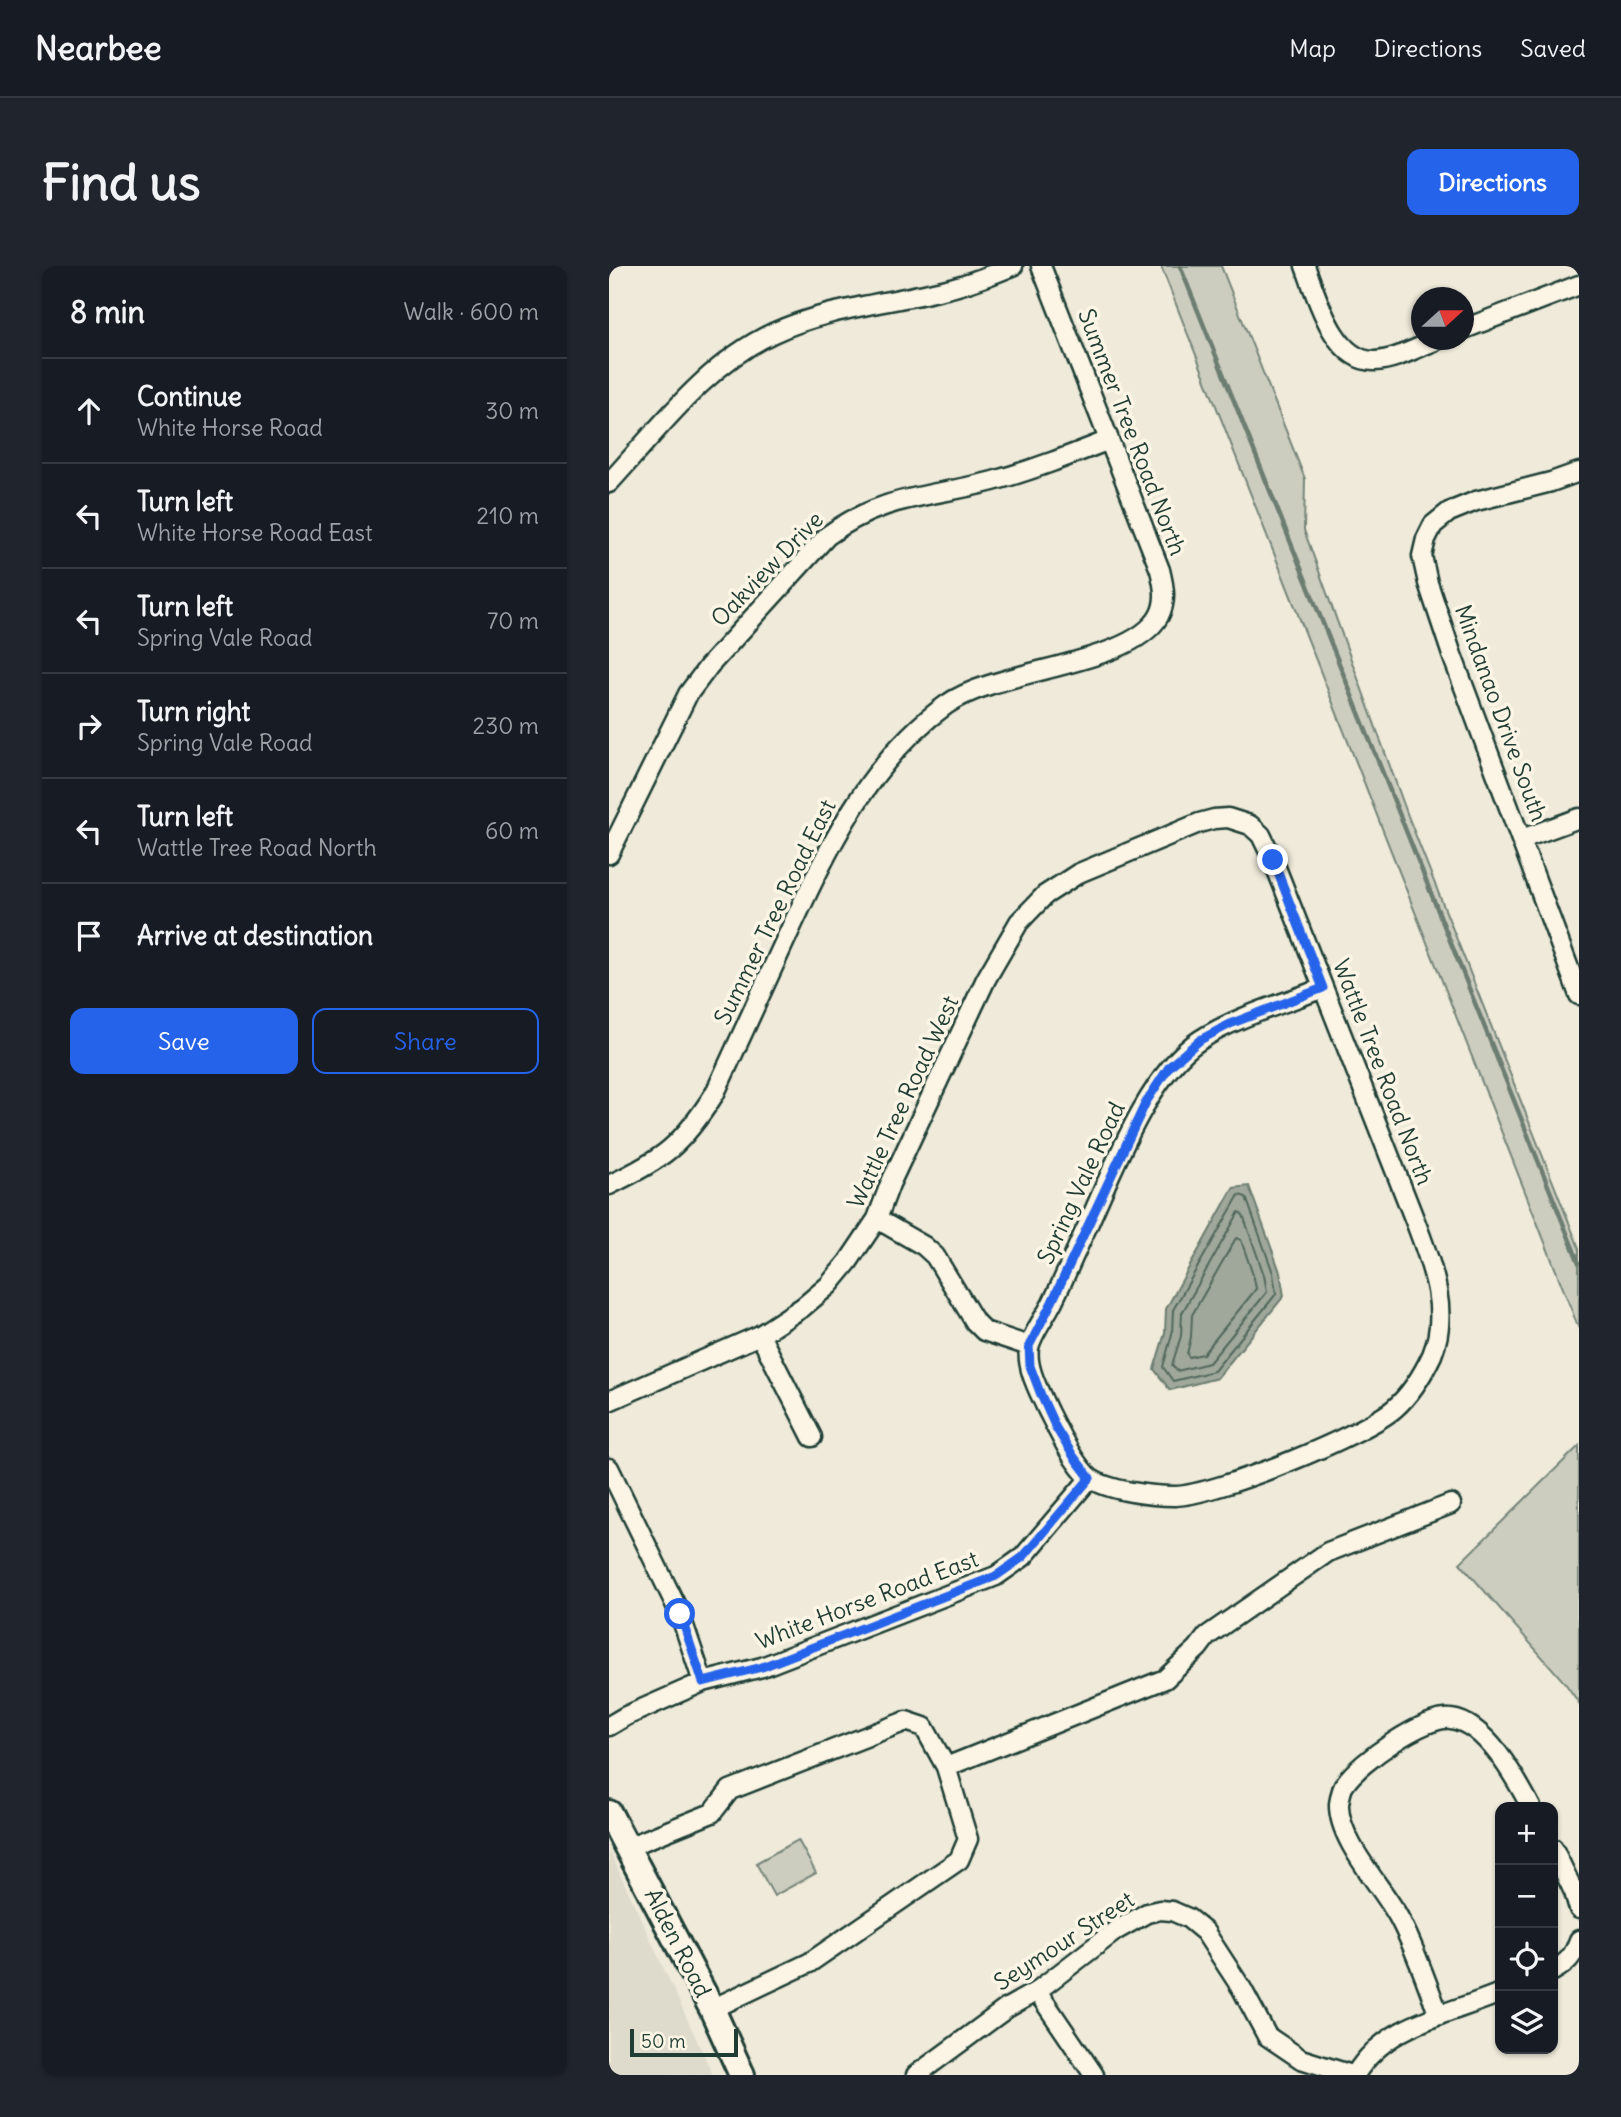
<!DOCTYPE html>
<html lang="en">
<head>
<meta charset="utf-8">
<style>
	body { margin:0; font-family:Delius,sans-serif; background:#20242c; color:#f1f3f6 }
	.controls { position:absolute; right:21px; bottom:21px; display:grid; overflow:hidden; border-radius:14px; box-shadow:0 2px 5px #0004 }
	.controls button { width:63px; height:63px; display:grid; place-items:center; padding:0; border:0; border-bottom:2px solid #363941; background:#171b24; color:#f1f3f6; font:35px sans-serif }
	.compass { position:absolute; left:802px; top:21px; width:63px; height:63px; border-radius:50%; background:#171b24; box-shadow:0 2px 5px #0004; rotate:69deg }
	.scale { position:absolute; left:21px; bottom:18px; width:108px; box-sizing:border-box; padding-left:7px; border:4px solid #1f3d34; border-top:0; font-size:19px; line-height:24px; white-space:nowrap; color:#1f3d34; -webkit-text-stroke:5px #fcf5e5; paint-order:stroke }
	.stop { position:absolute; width:21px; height:21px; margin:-16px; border:5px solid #2563eb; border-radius:50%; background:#fff }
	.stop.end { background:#2563eb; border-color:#fff; box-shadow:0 2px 7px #0008 }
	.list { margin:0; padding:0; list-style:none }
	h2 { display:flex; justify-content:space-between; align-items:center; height:91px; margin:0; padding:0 28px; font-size:30px }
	h2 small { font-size:23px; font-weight:400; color:#9ea1a6 }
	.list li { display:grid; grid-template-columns:46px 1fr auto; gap:21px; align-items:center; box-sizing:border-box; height:105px; padding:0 28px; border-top:2px solid #363941 }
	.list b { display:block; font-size:26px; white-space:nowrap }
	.list p { margin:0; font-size:23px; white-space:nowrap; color:#9ea1a6 }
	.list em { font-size:23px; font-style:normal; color:#9ea1a6 }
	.actions { display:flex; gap:14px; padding:21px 28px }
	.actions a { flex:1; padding:16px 0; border:2px solid #2563eb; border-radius:14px; text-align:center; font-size:24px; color:#2563eb }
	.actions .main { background:#2563eb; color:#fff }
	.icon { flex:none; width:38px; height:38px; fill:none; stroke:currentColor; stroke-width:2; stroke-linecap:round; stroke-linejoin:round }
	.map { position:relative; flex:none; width:970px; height:1809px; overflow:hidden; border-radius:14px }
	header { display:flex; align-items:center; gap:42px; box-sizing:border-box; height:98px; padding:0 35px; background:#171b24; border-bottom:2px solid #363941 }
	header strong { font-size:33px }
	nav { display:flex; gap:38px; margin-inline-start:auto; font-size:24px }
	.intro { display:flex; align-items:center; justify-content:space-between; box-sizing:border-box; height:168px; padding:0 42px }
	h1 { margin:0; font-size:49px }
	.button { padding:18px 32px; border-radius:14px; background:#2563eb; color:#fff; font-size:24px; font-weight:700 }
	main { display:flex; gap:42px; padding:0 42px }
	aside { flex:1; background:#171b24; border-radius:14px; box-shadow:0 2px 5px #0004 }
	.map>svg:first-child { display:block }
	.built { fill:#dedbcc }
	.green { fill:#cccdbf; stroke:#76857a; stroke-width:2 }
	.water { fill:#9fa89a; stroke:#6c7d71; stroke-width:2 }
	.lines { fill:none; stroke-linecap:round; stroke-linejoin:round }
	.shore { stroke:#52685d; stroke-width:2 }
	.stream { stroke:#6c7d71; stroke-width:4.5 }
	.street-casing { stroke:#1f3d34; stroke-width:23 }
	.secondary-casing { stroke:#1f3d34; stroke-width:30 }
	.street { stroke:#fcf5e5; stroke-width:18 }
	.secondary { stroke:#fcf5e5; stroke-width:24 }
	.route { stroke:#2563eb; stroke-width:9 }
	.labels { text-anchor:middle; stroke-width:7; stroke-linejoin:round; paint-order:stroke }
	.street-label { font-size:23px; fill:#1f3d34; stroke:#fcf5e5 }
</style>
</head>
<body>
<header>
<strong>Nearbee</strong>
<nav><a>Map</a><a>Directions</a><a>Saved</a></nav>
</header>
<div class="intro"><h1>Find us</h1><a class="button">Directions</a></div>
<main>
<aside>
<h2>8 min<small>Walk · 600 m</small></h2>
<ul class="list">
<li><svg class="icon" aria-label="ahead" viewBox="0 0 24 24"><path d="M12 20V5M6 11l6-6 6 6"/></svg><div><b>Continue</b><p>White Horse Road</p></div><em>30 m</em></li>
<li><svg class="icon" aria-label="left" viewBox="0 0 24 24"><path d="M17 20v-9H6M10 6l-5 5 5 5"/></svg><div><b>Turn left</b><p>White Horse Road East</p></div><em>210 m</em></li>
<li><svg class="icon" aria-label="left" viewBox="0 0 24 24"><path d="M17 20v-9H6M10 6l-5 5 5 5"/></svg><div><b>Turn left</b><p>Spring Vale Road</p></div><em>70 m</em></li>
<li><svg class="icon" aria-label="right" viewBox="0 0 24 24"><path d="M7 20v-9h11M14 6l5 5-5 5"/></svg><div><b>Turn right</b><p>Spring Vale Road</p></div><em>230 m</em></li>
<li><svg class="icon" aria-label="left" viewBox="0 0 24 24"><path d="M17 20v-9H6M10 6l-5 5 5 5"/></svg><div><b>Turn left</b><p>Wattle Tree Road North</p></div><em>60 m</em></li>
<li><svg class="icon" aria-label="arrive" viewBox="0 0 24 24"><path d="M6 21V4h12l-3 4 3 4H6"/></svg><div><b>Arrive at destination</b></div></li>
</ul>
<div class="actions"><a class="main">Save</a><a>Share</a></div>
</aside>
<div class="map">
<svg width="970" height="1809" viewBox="0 0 970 1809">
	<rect width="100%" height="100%" fill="#efeada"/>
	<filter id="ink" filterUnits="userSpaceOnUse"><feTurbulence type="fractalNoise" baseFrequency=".0143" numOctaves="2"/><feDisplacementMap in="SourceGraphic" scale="14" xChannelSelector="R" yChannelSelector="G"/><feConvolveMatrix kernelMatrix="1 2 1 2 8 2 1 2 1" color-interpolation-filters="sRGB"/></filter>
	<g filter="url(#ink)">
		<path class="built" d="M0 1584 104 1809H0Z"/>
		<path class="green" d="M552 0H612L696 213 695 264 799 550 970 982V1063Z
			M970 1180V1437L956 1417 851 1297Z
			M189 1574 207 1607 165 1630 147 1597Z"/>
		<path class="water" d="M640 920 671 1006 675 1030 608 1112 561 1124 545 1103 556 1067 557 1043 624 922Z"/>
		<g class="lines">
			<path class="shore" d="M630 929 637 931 664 1007 667 1028 605 1105 564 1115 554 1101 563 1068 564 1044Z
				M630 946 634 949 655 1009 658 1026 600 1097 568 1105 563 1099 572 1070 573 1047Z
				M627 972 632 974 645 1012 647 1023 594 1088 580 1091 578 1088 582 1071 583 1049Z"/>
			<path class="stream" d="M571 0 970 997"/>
			<defs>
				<path id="street" d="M696 0C708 31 725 96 766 95 787 94 809 81 828 74
					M855 63 970 19
					M970 206 942 216 867 235 840 246 824 259 817 273 813 290 819 317 843 389 970 729
					M0 217C49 164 96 99 164 67 216 43 273 38 329 25 354 20 380 10 404 0
					M913 573 970 552
					M0 588 79 428 100 400 218 270C275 228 320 232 384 215 424 204 462 189 500 174
					M0 919C55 893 73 879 106 827 129 777 152 727 175 677 215 591 257 496 337 439 388 402 522 400 550 350 558 335 555 320 551 304L432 0
					M268 953 315 980 326 990 366 1056 375 1065 420 1080
					M151 1069 203 1171
					M0 1135 151 1069 194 1041 220 1019 239 996 268 953 281 918 377 713 410 656 436 629 470 607 590 557 605 553 619 552 641 559 652 569 664 594 808 960C823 1000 841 1046 823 1089 814 1108 802 1128 786 1142 756 1169 607 1229 566 1230 544 1230 499 1225 481 1212 465 1199 447 1161 438 1143 430 1125 417 1102 420 1082 423 1067 437 1050 444 1035 456 1011 466 986 478 961 503 906 540 807 591 774 628 750 674 738 714 722
					M0 1202 71 1348 94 1416
					M0 1460 17 1450 94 1416 153 1401 387 1310 414 1291 481 1212
					M337 1501 556 1413 589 1382 598 1370 719 1286 842 1238
					M19 1581 103 1547 121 1524 297 1455 315 1461 337 1501 359 1573 350 1594 200 1697 103 1743
					M944 1582 965 1626 970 1643
					M944 1705C958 1697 965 1690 970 1674
					M428 1725 485 1809
					M830 1749C817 1716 806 1681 789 1650 772 1619 729 1574 730 1538 731 1532 732 1523 736 1518 749 1497 817 1449 842 1453 877 1457 907 1513 922 1541
					M307 1809 398 1742 428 1725 506 1665 538 1647 551 1644 563 1645 579 1652 596 1666 633 1723 658 1770 692 1793 743 1809
					M746 1809C777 1757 839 1749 891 1727"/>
				<path id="secondary" d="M0 1547 103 1743 133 1809"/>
			</defs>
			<use href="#street" class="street-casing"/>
			<use href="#secondary" class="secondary-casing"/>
			<use href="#street" class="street"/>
			<use href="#secondary" class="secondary"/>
		</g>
	</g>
	<g class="lines" filter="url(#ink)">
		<path class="route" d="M71 1348 94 1416 153 1401 387 1310 414 1291 481 1212 465 1191 447 1162 432 1129 421 1100 420 1080 443 1036 537 836 560 801 591 774 621 758 714 722 664 594"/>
	</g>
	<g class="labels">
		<g class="street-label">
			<text transform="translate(523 166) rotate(69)" y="8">Summer Tree Road North</text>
			<text transform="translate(158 303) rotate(-46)" y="8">Oakview Drive</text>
			<text transform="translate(892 447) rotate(70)" y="8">Mindanao Drive South</text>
			<text transform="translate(166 646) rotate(-64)" y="8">Summer Tree Road East</text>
			<text transform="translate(774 806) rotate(69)" y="8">Wattle Tree Road North</text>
			<text transform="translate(294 836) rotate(-65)" y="8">Wattle Tree Road West</text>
			<text transform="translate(472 917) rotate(-65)" y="8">Spring Vale Road</text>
			<text transform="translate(258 1334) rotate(-21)" y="8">White Horse Road East</text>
			<text transform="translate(455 1675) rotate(-33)" y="8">Seymour Street</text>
			<text transform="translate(69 1677) rotate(63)" y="8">Alden Road</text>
		</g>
	</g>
</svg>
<div class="controls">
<button>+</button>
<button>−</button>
<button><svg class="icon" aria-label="locate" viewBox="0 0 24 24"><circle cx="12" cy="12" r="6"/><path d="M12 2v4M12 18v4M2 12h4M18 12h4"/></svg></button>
<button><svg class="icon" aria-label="layers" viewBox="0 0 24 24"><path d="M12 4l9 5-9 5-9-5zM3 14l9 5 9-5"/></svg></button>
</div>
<svg class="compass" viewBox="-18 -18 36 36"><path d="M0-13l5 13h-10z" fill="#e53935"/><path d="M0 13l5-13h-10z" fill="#9ea1a6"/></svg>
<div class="scale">50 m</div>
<div class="stop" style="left:71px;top:1348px"></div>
<div class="stop end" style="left:664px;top:594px"></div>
</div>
</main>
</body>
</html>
